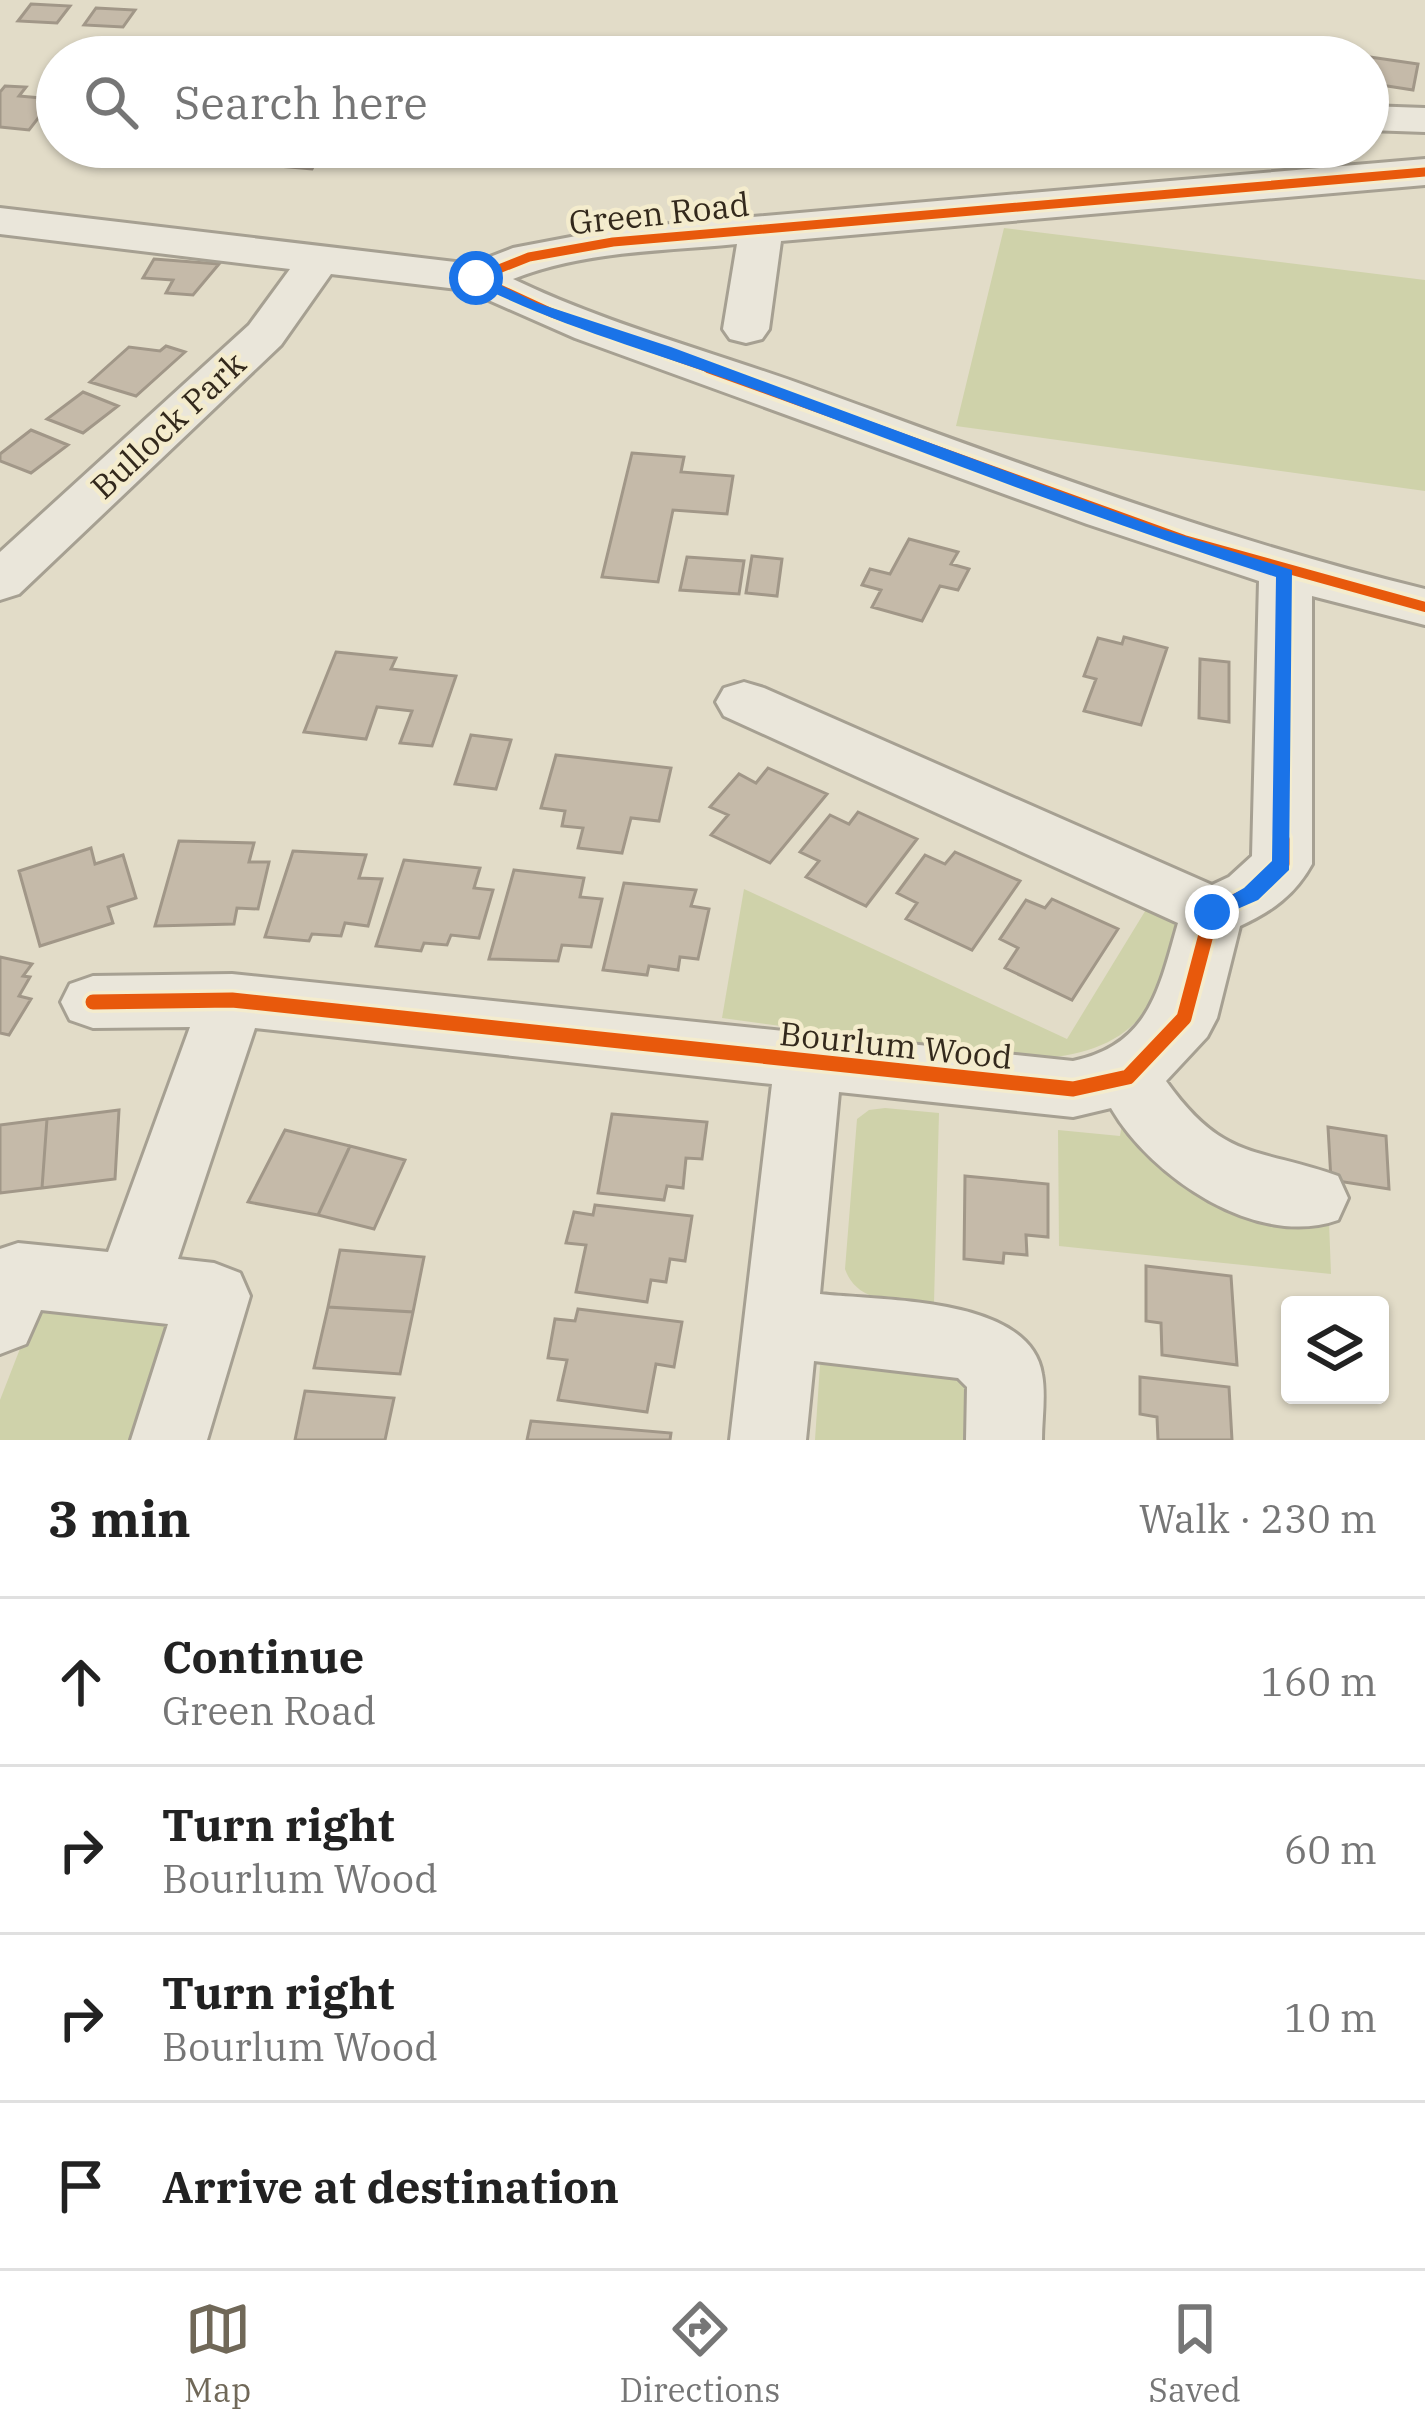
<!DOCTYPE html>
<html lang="en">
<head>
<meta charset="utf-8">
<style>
	body { margin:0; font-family:"IBM Plex Serif",serif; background:#f6f6f6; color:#222 }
	.controls { position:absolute; right:36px; bottom:36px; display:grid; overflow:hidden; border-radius:12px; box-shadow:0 3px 9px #0004 }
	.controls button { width:108px; height:108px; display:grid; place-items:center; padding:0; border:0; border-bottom:3px solid #e0e0e0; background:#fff; color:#222; font:60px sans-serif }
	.stop { position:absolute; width:36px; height:36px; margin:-27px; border:9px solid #1a73e8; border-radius:50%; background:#fff }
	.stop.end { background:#1a73e8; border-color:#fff; box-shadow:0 3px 12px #0008 }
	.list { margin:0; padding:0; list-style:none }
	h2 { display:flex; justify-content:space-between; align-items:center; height:156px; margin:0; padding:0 48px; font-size:51px }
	h2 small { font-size:39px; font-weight:400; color:#767676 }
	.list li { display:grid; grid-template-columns:78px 1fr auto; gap:36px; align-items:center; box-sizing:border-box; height:168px; padding:0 48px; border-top:3px solid #e0e0e0 }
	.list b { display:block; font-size:45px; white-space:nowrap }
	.list p { margin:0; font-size:39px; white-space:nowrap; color:#767676 }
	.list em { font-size:39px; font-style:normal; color:#767676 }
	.icon { flex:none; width:66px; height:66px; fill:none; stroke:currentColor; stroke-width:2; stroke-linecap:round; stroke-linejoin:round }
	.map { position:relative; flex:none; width:1425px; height:1440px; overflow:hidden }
	.search { position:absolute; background:#fff; box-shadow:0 3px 9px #0004; left:36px; right:36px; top:36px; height:132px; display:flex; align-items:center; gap:30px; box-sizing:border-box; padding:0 42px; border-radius:66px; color:#767676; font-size:45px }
	.sheet { height:828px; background:#fff }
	nav { display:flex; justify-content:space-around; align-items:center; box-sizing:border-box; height:168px; border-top:3px solid #e0e0e0; background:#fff; font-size:33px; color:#767676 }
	nav a { display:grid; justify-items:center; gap:6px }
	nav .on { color:#706858 }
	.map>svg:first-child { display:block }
	.green { fill:#cfd2aa }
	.building { fill:#c5baa9; stroke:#a19788; stroke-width:3 }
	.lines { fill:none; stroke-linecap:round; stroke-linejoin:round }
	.minor-casing { stroke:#a6a092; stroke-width:6 }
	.minor { fill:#eae6da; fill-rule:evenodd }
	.cycleway-far2-casing { stroke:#f4eccd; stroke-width:15 }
	.cycleway-far1-casing { stroke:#f4eccd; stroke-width:18 }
	.cycleway-casing { stroke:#f4eccd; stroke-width:22 }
	.cycleway-far2 { stroke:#e8590c; stroke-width:9 }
	.cycleway-far1 { stroke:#e8590c; stroke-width:10 }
	.cycleway { stroke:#e8590c; stroke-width:15 }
	.route { fill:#1a73e8 }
	.labels { text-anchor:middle; stroke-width:9; stroke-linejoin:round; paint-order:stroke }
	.street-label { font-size:33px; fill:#33291c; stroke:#f4eccd }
</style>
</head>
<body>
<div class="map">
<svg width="1425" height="1440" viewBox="0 0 1425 1440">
	<rect width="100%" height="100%" fill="#e2dcc8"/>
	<path class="green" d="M1004 228 1425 280V491L956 426Z
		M744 889 1067 1039 1147 908 1175 923C1180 951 1173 969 1158 993 1128 1044 1089 1054 1032 1060L722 1018Z
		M885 1108 939 1113 934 1303C901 1300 858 1306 845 1269L857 1119 869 1110Z
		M1122 1123 1243 1214 1329 1222 1331 1274 1059 1246 1058 1130 1120 1136Z
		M37 1305 176 1321 136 1440H0V1400Z
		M932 1358 983 1388V1440H815L820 1365Z"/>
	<path class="building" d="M31 4 70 6 57 23 18 21Z
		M96 8 135 10 123 27 84 25Z
		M1370 57 1418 64 1413 90 1368 83Z
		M5 86 26 87 19 96 53 99 29 130 0 127V92Z
		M241 147H324L312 169 232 162Z
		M154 259 219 264 193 295 166 293 173 280 143 278Z
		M166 346 185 352 136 396 90 382 129 347 160 351Z
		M83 392 118 406 83 433 47 419Z
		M31 430 68 445 31 473 0 461V454Z
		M632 453 684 457 681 472 733 476 727 514 673 510 658 582 602 577Z
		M909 539 958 552 951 564 969 569 958 590 940 586 922 621 872 607 881 590 862 585 870 569 890 574Z
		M752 556 782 559 777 596 746 593Z
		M687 557 744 561 739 594 680 590Z
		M1124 637 1167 648 1141 725 1084 711 1096 679 1084 676 1098 638 1122 644Z
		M336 652 396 658 391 669 456 676 432 746 400 743 412 711 377 707 366 739 304 732Z
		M1200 659 1229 662V722L1199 718Z
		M471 735 511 740 496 789 455 784Z
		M556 755 671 768 659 821 631 818 622 853 578 848 583 828 562 826 565 811 541 808Z
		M768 768 827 794 770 863 711 835 728 815 710 807 739 774 756 783Z
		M858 812 917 839 866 906 806 877 819 861 800 852 830 815 849 824Z
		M179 841 254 843 249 862H269L258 909 237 908 234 924 155 926Z
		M91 848 95 864 123 855 136 898 108 907 113 923 40 946 19 871Z
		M293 851 366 855 359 878 382 879 368 926 345 923 341 936 312 934 309 941 265 937Z
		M955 852 1020 881 972 950 906 919 917 903 897 893 925 855 945 864Z
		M404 860 480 868 474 888 493 890 479 938 451 935 447 945 424 943 421 951 376 946Z
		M514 870 584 878 580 897 602 899 591 947 562 945 558 961 489 959Z
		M624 883 696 890 691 906 709 909 698 959 680 957 678 970 649 966 647 975 603 970Z
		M1052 899 1118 929 1072 1000 1005 968 1018 948 1000 939 1026 900 1045 908Z
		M0 957 32 964 23 976 30 977 19 996 31 999 9 1035 0 1033Z
		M119 1110 115 1179 42 1188 47 1119Z
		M612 1114 707 1122 702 1159 686 1158 683 1188 667 1186 664 1200 598 1193Z
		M47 1119 42 1188 0 1193V1125Z
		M1328 1127 1386 1136 1389 1189 1331 1180Z
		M285 1130 350 1146 318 1215 248 1202Z
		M350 1146 405 1160 374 1229 318 1215Z
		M965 1176 1048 1184V1237L1026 1235 1027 1255 1004 1253 1003 1263 964 1259Z
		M595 1205 692 1216 685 1261 670 1259 666 1282 651 1280 647 1302 576 1292 586 1245 566 1243 574 1212 593 1215Z
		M340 1250 424 1257 413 1312 328 1307Z
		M1146 1266 1231 1276 1237 1365 1162 1355 1161 1323 1146 1321Z
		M328 1307 413 1312 400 1374 314 1368Z
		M578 1309 682 1322 674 1367 656 1364 647 1412 558 1400 567 1360 548 1358 555 1319 575 1321Z
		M1140 1377 1229 1387 1232 1440H1158L1157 1417 1140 1414Z
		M305 1391 394 1398 385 1440H295Z
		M531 1421 671 1433 670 1440H527Z"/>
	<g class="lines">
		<defs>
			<path id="minor" d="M1368 106 1425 108V132L1368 130Z
				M1425 159V185L781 241 769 329 762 339 746 343 730 339 723 329 737 244C663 251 583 251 513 279 609 325 713 352 812 388 1015 462 1215 538 1425 589V625L1312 596V864C1295 895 1271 912 1240 926L1217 1018 1207 1037 1166 1081C1224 1162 1256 1147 1338 1176L1348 1198 1338 1220C1257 1249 1151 1177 1111 1108L1073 1117 839 1092 820 1294C880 1301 1030 1296 1042 1374 1046 1395 1042 1419 1042 1440H966L967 1387 958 1378 814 1361 806 1440H730L772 1084 255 1028 178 1259 214 1263 240 1273 250 1296 207 1440H131L168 1324 41 1310 26 1344 0 1354V1249L18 1243 108 1252 190 1027 93 1028 70 1020 61 1002 70 984 93 976 232 974 1073 1061C1149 1045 1159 990 1178 923L724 716 716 702 724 688 744 682 764 688 1212 885 1229 877 1252 856 1259 581 1087 524 575 338 466 290 331 274 281 345 19 594 0 600V552L249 325 290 269 0 234V208L472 264 513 248 613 229Z"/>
		</defs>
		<use href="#minor" class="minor-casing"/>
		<use href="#minor" class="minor"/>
		<defs>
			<path id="cycleway-far2" d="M476 278 552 313 717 371
				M476 278 529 257 613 242 1425 172"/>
			<path id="cycleway-far1" d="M708 368 1184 540 1425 607
				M1282 842 1286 574"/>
			<path id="cycleway" d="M93 1002 232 1000 1073 1089 1128 1077 1184 1018 1212 912 1251 894 1282 864V839"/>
		</defs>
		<use href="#cycleway-far2" class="cycleway-far2-casing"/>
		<use href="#cycleway-far1" class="cycleway-far1-casing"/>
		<use href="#cycleway" class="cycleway-casing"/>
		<use href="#cycleway-far2" class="cycleway-far2"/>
		<use href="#cycleway-far1" class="cycleway-far1"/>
		<use href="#cycleway" class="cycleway"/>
	</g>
	<path class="route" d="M476 273 537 303 671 347 1162 529 1292 570 1289 870 1258 900 1212 920 1202 912 1244 888 1272 861 1276 577C1096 520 920 451 743 385 652 351 556 326 470 281L468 278Z"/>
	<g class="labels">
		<g class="street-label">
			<text transform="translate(659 213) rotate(-6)" y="12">Green Road</text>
			<text transform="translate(168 425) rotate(-43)" y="12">Bullock Park</text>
			<text transform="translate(896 1045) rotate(6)" y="12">Bourlum Wood</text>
		</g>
	</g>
</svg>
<div class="controls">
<button><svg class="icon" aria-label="layers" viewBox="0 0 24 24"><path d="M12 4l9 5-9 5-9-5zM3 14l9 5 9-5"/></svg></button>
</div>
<div class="stop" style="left:476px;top:278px"></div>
<div class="stop end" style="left:1212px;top:912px"></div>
<div class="search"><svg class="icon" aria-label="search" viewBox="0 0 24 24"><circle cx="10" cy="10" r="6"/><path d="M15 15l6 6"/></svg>Search here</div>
</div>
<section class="sheet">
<h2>3 min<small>Walk · 230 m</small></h2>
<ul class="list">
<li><svg class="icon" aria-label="ahead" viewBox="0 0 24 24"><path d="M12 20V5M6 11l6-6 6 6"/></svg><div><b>Continue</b><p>Green Road</p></div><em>160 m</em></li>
<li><svg class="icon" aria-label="right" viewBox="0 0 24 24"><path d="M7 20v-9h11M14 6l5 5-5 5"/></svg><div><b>Turn right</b><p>Bourlum Wood</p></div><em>60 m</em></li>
<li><svg class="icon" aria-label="right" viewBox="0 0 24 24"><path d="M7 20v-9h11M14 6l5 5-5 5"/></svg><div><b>Turn right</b><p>Bourlum Wood</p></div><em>10 m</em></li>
<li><svg class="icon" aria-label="arrive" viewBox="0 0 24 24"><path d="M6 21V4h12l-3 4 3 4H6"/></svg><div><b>Arrive at destination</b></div></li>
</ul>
</section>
<nav>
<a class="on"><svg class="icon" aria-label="map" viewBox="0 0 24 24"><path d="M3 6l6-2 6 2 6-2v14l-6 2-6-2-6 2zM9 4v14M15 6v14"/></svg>Map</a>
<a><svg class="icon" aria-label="directions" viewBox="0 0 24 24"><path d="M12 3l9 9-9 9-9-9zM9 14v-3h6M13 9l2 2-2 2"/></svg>Directions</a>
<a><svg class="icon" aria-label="saved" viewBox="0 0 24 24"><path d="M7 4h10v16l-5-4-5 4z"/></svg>Saved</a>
</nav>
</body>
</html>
